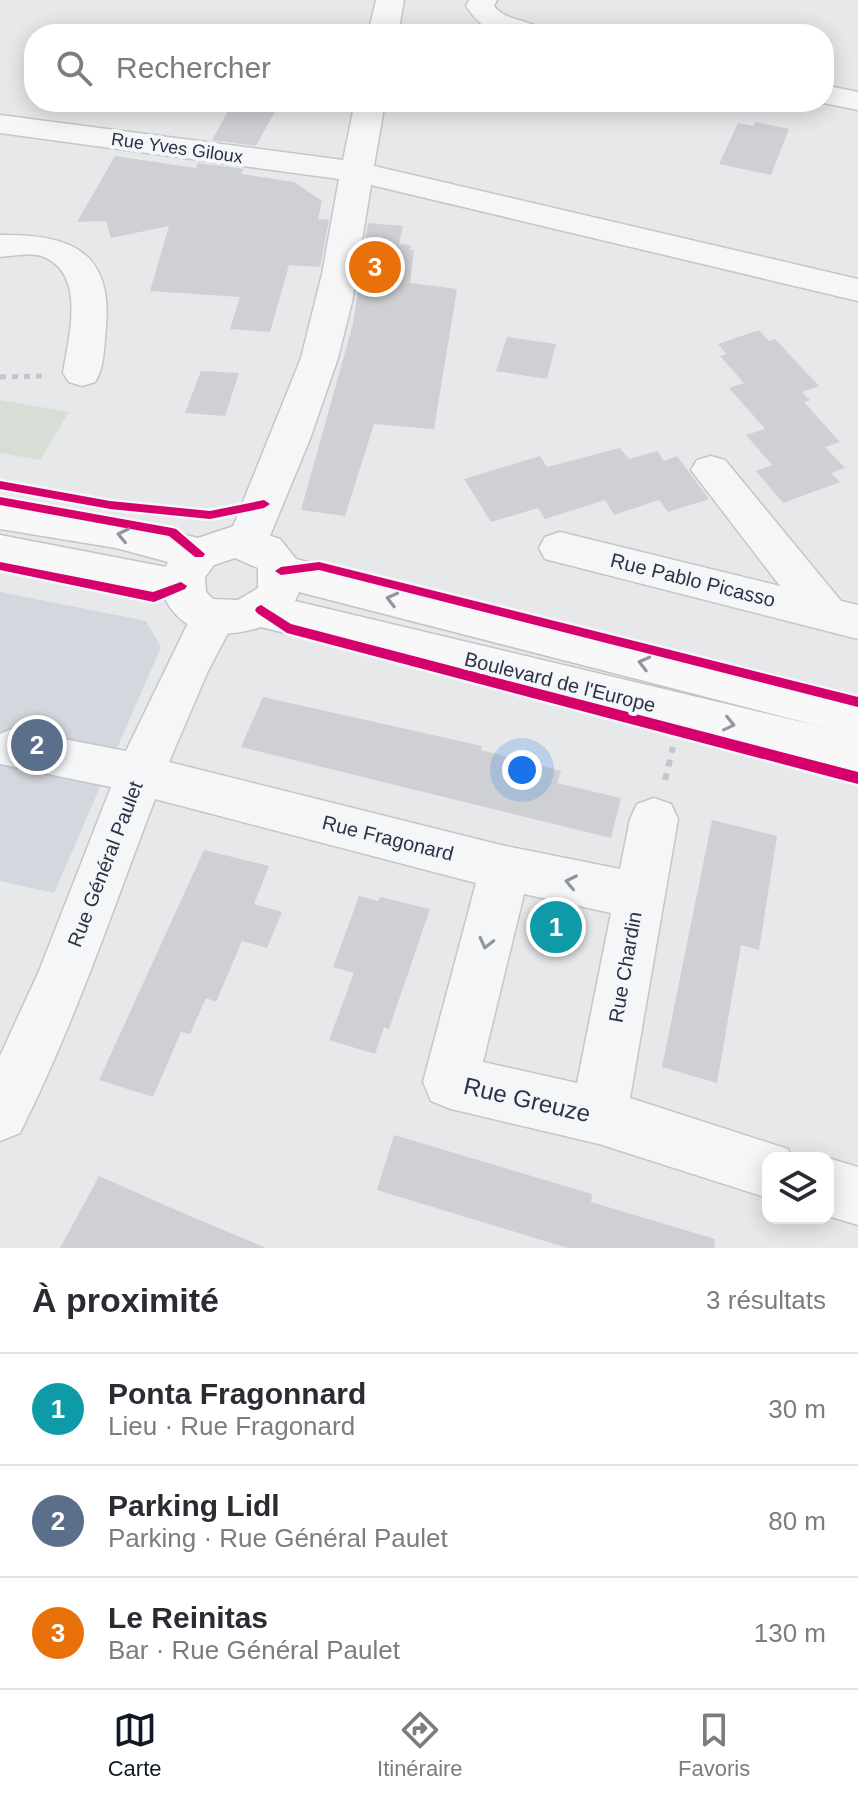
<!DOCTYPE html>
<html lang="fr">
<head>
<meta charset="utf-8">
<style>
	body { margin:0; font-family:Helvetica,sans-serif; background:#f2f2f3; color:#2b2b33 }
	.controls { position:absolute; right:24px; bottom:24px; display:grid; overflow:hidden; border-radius:16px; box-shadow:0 4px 20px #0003 }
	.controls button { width:72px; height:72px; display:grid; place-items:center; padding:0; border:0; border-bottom:2px solid #e1e1e2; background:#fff; color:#2b2b33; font:40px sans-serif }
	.you { position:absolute; left:522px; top:770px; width:28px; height:28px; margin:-20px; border:6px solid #fff; border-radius:50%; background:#1a73e8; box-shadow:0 0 0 12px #1a73e833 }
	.badge { display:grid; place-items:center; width:52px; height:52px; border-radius:50%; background:#111827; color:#fff; font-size:26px; font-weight:700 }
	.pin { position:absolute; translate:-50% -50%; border:4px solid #fff; box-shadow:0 2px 8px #0006 }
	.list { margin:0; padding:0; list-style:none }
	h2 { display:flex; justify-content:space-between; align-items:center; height:104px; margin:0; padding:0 32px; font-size:34px }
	h2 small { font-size:26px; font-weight:400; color:#7c7c81 }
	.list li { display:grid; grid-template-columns:52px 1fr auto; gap:24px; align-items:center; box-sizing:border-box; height:112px; padding:0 32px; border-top:2px solid #e1e1e2 }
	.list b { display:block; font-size:30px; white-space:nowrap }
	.list p { margin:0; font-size:26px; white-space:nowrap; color:#7c7c81 }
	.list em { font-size:26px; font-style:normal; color:#7c7c81 }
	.icon { flex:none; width:44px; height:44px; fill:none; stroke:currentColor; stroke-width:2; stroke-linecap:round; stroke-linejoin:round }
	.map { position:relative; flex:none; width:858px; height:1248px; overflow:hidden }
	.search { position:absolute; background:#fff; box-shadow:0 4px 20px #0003; left:24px; right:24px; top:24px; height:88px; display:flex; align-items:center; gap:20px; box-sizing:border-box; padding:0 28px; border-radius:32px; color:#7c7c81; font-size:30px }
	.sheet { height:440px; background:#fff }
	nav { display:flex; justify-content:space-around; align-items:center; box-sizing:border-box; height:112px; border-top:2px solid #e1e1e2; background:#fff; font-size:22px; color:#7c7c81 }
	nav a { display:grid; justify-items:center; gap:4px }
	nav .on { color:#111827 }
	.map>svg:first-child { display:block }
	.built { fill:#d4d7dd }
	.green { fill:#d6ded6 }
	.building { fill:#ced0d3 }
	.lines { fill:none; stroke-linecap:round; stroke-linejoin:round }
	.minor-casing { stroke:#c4c6c8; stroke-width:3 }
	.major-casing { stroke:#c2c5c8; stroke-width:3 }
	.path-far1 { stroke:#c5c6ca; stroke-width:5; stroke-dasharray:6 6; stroke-linecap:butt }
	.path { stroke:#c5c6ca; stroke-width:6; stroke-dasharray:7 7; stroke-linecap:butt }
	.minor { fill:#f5f6f7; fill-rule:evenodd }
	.major { fill:#f8f8f8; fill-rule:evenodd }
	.cycleway-casing { stroke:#f4f6f9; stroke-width:5 }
	.cycleway { fill:#d6006c; fill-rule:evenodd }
	.oneway { stroke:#92969e }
	.oneway2 { stroke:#90959e }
	.labels { text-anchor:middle; stroke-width:8; stroke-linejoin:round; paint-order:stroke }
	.far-street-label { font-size:18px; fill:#2b3445; stroke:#f4f6f9 }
	.street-label { font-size:20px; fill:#2b3445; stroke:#f4f6f9 }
	.near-street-label { font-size:24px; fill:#2b3445; stroke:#f4f6f9 }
</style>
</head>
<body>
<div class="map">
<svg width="858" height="1248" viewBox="0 0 858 1248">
	<rect width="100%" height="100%" fill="#e6e8ea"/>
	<path class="built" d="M0 592 146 621 161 647 54 893 0 881Z"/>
	<path class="green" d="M0 400 69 412 40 460 0 453Z"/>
	<path class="building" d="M233 102H280L256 146 212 140Z
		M756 122 789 129 771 175 719 164 738 123 753 126Z
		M115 156 196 168 198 163 244 169 241 174 294 182 322 201 318 219 329 220 320 267 289 265 270 332 230 329 240 297 150 291 169 226 111 238 106 221 77 222Z
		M368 223 403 226 399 244 411 245 410 250H414L410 283 457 289 434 429 374 424 345 516 301 510 353 324Z
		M759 330 769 341 775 339 819 386 802 392 810 400 804 402 840 442 825 447 845 468 831 473 840 482 783 503 756 471 772 465 746 435 765 429 729 388 744 383 720 356 726 354 718 344Z
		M507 337 556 344 547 379 496 371Z
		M201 371 239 373 225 416 185 413Z
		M620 448 629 459 657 451 664 461 677 456 709 499 668 512 659 500 614 515 605 500 545 519 538 508 491 522 464 479 540 456 547 467Z
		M263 697 482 746 481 750 561 771 557 783 621 798 611 838 241 747Z
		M712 820 777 836 759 950 741 945 717 1083 662 1067Z
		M204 850 269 866 254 904 282 912 267 948 242 941 216 1002 206 998 190 1034 181 1032 153 1097 99 1080Z
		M359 896 378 901 380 897 430 909 389 1029 384 1027 375 1054 329 1040 354 973 333 967Z
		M394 1135 592 1194 591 1202 715 1239 714 1248H568L377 1190Z
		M99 1176 169 1207 266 1248H60Z"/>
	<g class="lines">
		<defs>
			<path id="minor" d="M376 0H404L398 34H368Z
				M469 0H497L494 6C507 23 533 18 545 34 505 34 490 41 466 6Z
				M824 85 858 92V110L819 102H824Z
				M355 102H385L374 166 858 279V301L371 185 352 302 338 358 310 439 262 555 247 560 232 555 226 544 301 358 322 274 339 179 0 133V115L343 160Z
				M0 235C67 234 113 249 106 327 104 345 105 367 95 382L82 386 69 382 63 373C68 339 87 275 44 257 32 252 13 256 0 257Z
				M711 456 725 460 841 601 858 605V639L545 559 539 548 545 537 560 532 780 586 691 470 697 460Z
				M214 601 230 606 236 618 208 671 169 762 505 846 620 869 630 819 637 804 654 798 671 804 678 819 630 1098 788 1149 792 1158H768V1198L599 1144 451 1109 431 1101 423 1082 476 883 155 799C112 912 74 1025 20 1133L0 1141V1056L39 971 111 787 0 764V734L12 729 126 751 190 619 198 606ZM524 894 611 913 577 1083 483 1062Z
				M828 1158 858 1167V1225L828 1216Z"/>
			<path id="major" d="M0 499 116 518 198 538 234 526 247 528 280 539 296 559 858 698V775L261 627C224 639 185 637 165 599L0 567V535L166 567 168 562 116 548 0 529ZM235 558 258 568V588L238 600 213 599 206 592 205 577 214 565ZM299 592 823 727 295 601Z"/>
		</defs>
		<use href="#minor" class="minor-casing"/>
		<use href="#major" class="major-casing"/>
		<path class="path-far1" d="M0 377 45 376"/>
		<path class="path" d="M665 780 673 747"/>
		<use href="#minor" class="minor"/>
		<use href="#major" class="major"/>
		<defs>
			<path id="cycleway" d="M0 481 110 501 210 511 264 500 270 504 264 508 210 519 110 509 0 489Z
				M0 497 172 528 176 529 205 554 203 557H195L169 536 0 505Z
				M0 562 153 592 181 582 187 586 185 589 154 602 0 570Z
				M319 562 858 697V707L319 570 281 575 275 571 281 567Z
				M261 605 291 624 858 772V784L287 633 257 613 255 610 257 607Z"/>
		</defs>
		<use href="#cycleway" class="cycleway-casing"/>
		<use href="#cycleway" class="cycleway"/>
	</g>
	<defs><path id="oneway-chevron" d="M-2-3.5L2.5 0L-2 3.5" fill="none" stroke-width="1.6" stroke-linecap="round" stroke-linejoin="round" transform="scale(2)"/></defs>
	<g class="oneway">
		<use href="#oneway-chevron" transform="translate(123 535) rotate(-168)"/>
		<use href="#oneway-chevron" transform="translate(392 599) rotate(-166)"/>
		<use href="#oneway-chevron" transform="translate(644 663) rotate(-166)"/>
		<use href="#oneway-chevron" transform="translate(729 724) rotate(13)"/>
	</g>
	<g class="oneway2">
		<use href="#oneway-chevron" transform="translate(571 882) rotate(-168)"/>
		<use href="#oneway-chevron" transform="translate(486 943) rotate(104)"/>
	</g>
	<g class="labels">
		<g class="far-street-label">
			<text transform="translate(177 148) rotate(8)" y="6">Rue Yves Giloux</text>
		</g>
		<g class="street-label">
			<text transform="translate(693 580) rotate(14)" y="7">Rue Pablo Picasso</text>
			<text transform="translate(560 682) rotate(14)" y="7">Boulevard de l'Europe</text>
			<text transform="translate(388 838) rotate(14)" y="7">Rue Fragonard</text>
			<text transform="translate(105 864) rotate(-69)" y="7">Rue Général Paulet</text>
			<text transform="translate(625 967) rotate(-80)" y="7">Rue Chardin</text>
		</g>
		<g class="near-street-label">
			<text transform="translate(527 1100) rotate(13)" y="8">Rue Greuze</text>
		</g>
	</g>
</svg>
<div class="controls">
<button><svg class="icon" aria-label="layers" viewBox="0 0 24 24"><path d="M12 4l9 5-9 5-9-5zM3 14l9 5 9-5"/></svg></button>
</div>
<div class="you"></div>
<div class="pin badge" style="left:556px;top:927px;background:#0f9aa8">1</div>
<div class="pin badge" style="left:37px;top:745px;background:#5c6f8a">2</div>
<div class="pin badge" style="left:375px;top:267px;background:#e8710a">3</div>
<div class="search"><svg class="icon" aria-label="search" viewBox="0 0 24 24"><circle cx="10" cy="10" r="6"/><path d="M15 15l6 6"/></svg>Rechercher</div>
</div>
<section class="sheet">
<h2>À proximité<small>3 résultats</small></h2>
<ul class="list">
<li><span class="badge" style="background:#0f9aa8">1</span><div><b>Ponta Fragonnard</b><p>Lieu · Rue Fragonard</p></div><em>30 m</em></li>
<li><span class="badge" style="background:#5c6f8a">2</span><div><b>Parking Lidl</b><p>Parking · Rue Général Paulet</p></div><em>80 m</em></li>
<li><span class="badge" style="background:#e8710a">3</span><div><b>Le Reinitas</b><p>Bar · Rue Général Paulet</p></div><em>130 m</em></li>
</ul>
</section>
<nav>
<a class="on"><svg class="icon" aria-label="map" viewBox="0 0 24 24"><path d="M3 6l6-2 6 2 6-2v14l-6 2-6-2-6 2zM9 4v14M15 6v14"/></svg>Carte</a>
<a><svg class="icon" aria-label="directions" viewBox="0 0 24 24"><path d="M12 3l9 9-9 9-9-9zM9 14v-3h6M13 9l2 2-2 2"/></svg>Itinéraire</a>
<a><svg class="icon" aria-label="saved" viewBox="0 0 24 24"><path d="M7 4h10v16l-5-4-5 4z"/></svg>Favoris</a>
</nav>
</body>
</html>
